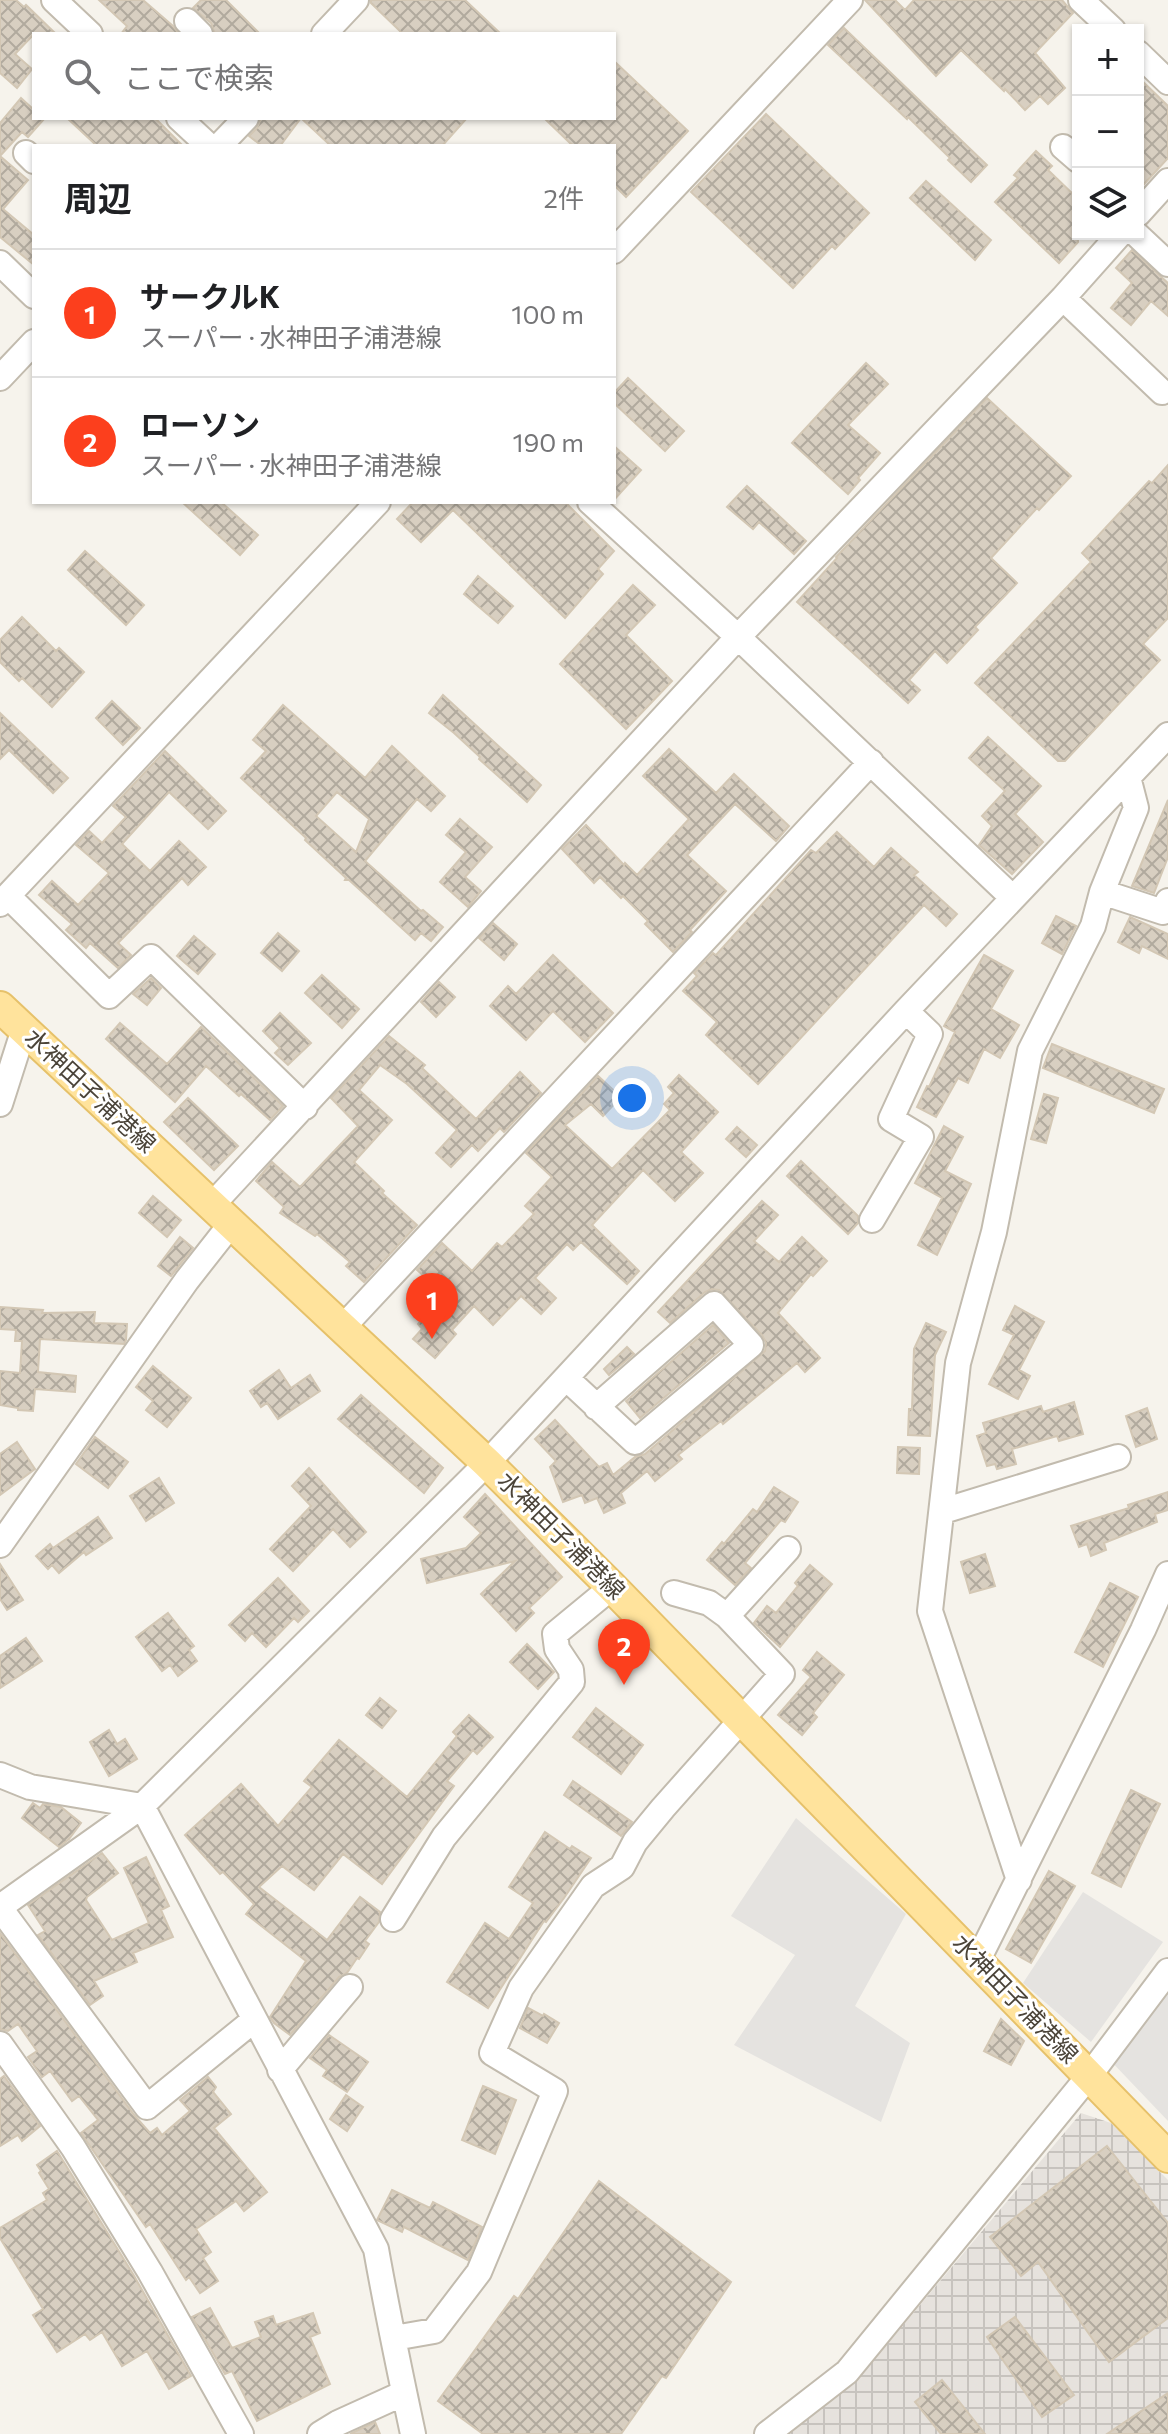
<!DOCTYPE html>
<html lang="ja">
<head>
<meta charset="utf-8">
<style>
	body { margin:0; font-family:Commissioner,"Noto Sans JP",sans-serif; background:#f2f2f2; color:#202124 }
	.controls { position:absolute; right:24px; top:24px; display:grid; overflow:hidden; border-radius:0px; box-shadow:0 2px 6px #0004 }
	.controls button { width:72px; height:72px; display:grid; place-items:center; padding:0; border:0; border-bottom:2px solid #e0e0e0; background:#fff; color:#202124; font:40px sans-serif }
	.you { position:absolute; left:632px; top:1098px; width:28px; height:28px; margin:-20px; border:6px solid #fff; border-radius:50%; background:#1a73e8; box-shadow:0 0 0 12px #1a73e833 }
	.badge { display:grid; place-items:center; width:52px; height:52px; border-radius:50%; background:#fc3f1d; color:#fff; font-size:26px; font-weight:700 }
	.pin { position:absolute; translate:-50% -66px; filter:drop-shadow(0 2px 4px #0008) }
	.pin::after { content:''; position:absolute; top:42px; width:28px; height:24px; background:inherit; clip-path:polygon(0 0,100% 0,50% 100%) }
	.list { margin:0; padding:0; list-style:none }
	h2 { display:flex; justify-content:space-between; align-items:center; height:104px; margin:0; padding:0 32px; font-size:34px }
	h2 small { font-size:26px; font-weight:400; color:#757577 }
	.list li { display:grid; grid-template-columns:52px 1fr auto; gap:24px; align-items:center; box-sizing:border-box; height:128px; padding:0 32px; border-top:2px solid #e0e0e0 }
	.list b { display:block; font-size:30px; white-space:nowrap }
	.list p { margin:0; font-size:26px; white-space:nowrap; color:#757577 }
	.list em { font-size:26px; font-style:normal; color:#757577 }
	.icon { flex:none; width:44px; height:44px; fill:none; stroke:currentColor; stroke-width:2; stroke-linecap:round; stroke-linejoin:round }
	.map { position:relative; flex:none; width:1168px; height:2434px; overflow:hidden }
	.search { position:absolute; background:#fff; box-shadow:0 2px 6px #0004; left:32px; top:32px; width:584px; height:88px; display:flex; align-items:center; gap:20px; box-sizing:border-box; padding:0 28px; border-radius:0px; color:#757577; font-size:30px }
	.panel { position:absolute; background:#fff; box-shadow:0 2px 6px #0004; left:32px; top:144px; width:584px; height:360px; border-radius:0px }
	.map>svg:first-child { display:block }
	.industrial { fill:url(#industrial-grid) }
	.parking { fill:#e5e3e0 }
	.building { fill:url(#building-cross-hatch); stroke:#d3c7b4; stroke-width:2; fill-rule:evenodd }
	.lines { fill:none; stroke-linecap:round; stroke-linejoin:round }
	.minor-casing { stroke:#c2bbae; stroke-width:28 }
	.major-casing { stroke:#e6c16a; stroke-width:34 }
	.minor { stroke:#fff; stroke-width:24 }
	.major { stroke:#ffe39c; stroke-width:30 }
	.labels { text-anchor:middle; stroke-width:6; stroke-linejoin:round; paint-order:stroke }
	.street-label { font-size:24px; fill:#4b4439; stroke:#fff }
</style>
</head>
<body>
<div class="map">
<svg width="1168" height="2434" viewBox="0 0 1168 2434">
	<defs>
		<pattern id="industrial-grid" width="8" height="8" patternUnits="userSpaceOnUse" patternTransform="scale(2)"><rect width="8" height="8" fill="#e6e2dd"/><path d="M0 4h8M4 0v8" fill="none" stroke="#c7c3be"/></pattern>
		<pattern id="building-cross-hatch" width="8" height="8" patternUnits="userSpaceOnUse" patternTransform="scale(2)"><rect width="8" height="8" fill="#d8cfc1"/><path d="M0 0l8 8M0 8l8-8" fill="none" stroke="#b1aa9e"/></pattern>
	</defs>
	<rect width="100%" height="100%" fill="#f6f3ec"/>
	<path class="industrial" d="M1081 2113 1111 2123 1168 2180V2434H787L858 2379Z"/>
	<path class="parking" d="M796 1818 906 1914 855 2006 910 2043 881 2122 734 2045 795 1955 731 1916Z
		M1083 1892 1163 1942 1091 2042 1023 1983Z
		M1168 1980V2121L1107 2057Z"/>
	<path class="building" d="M0 0H16L24 7 26 5 56 34H34L15 54 32 69 17 88 0 73Z
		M99 0H143L173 26 179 34H121L127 26Z
		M201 0H226L260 34H215L211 23 193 8Z
		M371 0H465L501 34H403L371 3Z
		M865 0H895L905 10 914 0H1062L1073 13 1035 53 1065 88 1048 104 1040 96 1025 110 1005 89 1004 91 961 50 936 76Z
		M844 28 987 165 971 182 948 160 950 158 908 117 907 119 828 45Z
		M614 61 688 131 626 197 614 185V146H573L544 118H614Z
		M1138 77 1168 106V158L1138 191Z
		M21 98 34 110V118L44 119 28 137 22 132 0 156 28 180 3 209 34 235V265L0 237V123Z
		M766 114 869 213 835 249 832 246 793 288 691 192Z
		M67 118H155L183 146H97Z
		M261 118H467L442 146H331L301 118 280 146H262L249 136 257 128Z
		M1036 151 1052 166 1048 170 1078 199V242L1059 263 995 202 1018 178 1014 175Z
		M926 181 991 240 975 260 910 198Z
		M1132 250 1168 283V316L1151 301 1131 325 1111 308 1132 283 1116 268Z
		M866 363 888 384 848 425 880 453 858 478 860 480 848 494 792 443Z
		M628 378 684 431 665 451 614 403V393Z
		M987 398 1071 476 1039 510 1037 508 991 558 1017 583 975 627 978 630 947 663 935 651 909 680 920 690 908 703 797 602 837 558 836 557Z
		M614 446 641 470 614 500Z
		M1168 465V618L1143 644 1160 660 1065 761H1058L975 683 1091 562 1082 553 1149 481 1152 483Z
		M747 486 806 541 794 554 759 522 753 529 727 507Z
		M182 502H221L258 535 240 555Z
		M413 502H565L614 551 598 569 603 574 565 618 453 510 421 542 397 519Z
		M85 551 144 605 126 625 68 570Z
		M478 576 513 606 498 623 464 594Z
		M633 585 655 605 626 635 672 681 626 729 560 664Z
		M22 617 56 651 59 648 84 672 52 707 22 678 19 681 0 662V640Z
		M443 695 541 785 527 802 479 759 480 757 454 733 429 713Z
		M112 701 140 728 123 745 96 718Z
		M283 705 365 778 392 746 445 796 431 811 417 799 365 861 421 911 423 910 443 927 431 941 421 933 415 940 349 880H345L346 878 305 840 306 838 241 778 266 751 253 740ZM337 792 369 819 356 852 316 816Z
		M0 713 68 778 53 793 9 750 0 759Z
		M988 737 1041 786 1015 814 1043 842 1012 874 979 845 992 826 982 816 1005 791 969 758Z
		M669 749 716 793 734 774 789 826 776 841 735 804 687 855 726 891 690 930 692 932 673 952 645 924 648 921 623 896 621 898 600 877 594 883 562 849 586 825 624 865 625 863 637 875 689 819 643 776Z
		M165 751 226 811 208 829 169 792 122 844 150 871 179 841 206 867 188 885 182 878 118 943 131 955 118 968 90 943 86 948 66 930 72 924 39 895 52 881 78 905 109 873 76 845 89 831 102 843 126 817 113 806Z
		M1168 800V857L1154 893 1132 886Z
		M460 819 492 847 465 877 481 891 468 907 440 882 466 852 446 835Z
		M837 832 874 867 891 848 918 872 914 875 957 914 946 926 924 905 758 1084 706 1035 717 1022 683 991 697 976 694 973 713 953 716 955 811 850 816 853Z
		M1056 916 1076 926 1062 954 1042 943Z
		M1130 917 1168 934V959L1142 946 1139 953 1118 942Z
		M493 923 517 944 504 960 479 938Z
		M278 933 299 951 282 971 261 953Z
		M194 936 215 954 198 974 177 956Z
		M553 955 613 1013 585 1042 553 1011 526 1040 490 1006 508 986 516 994Z
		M984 955 1013 971 991 1009 1019 1025 1000 1058 984 1049 968 1083 958 1078 936 1117 917 1107 927 1086 929 1087 955 1032 944 1026Z
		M322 975 359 1009 342 1028 305 993Z
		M151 978 161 988 147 1005 133 994Z
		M439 982 455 997 436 1017 421 1002Z
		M280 1013 311 1043 288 1065 275 1053 280 1048 263 1031Z
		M120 1023 167 1064 201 1027 283 1106 270 1120 241 1094 239 1096 206 1066 175 1102 106 1039Z
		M389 1036 425 1065 422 1068 476 1119 520 1072 541 1093 504 1132 500 1128 478 1151 472 1145 451 1167 436 1153 457 1130 407 1084 380 1065 359 1090 392 1120 354 1162 384 1191 382 1193 417 1225 364 1282 346 1266 350 1262 317 1234 315 1236 280 1213 284 1207 256 1181 272 1162 300 1187 358 1126 331 1098Z
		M1052 1044 1164 1089 1154 1113 1043 1068Z
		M679 1075 718 1112 681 1152 703 1173 675 1201 643 1170 592 1225 639 1271 627 1284 581 1242 573 1250 567 1244 535 1278 556 1298 541 1314 521 1296 493 1325 474 1306 452 1330 456 1334 435 1358 413 1339 422 1329 418 1324 444 1294 417 1270 442 1243 472 1271 497 1243 502 1247 534 1214 525 1206 552 1177 526 1153 598 1076 621 1097 603 1116 591 1104 565 1125 612 1169 670 1110 664 1104 674 1093 668 1087Z
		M1044 1094 1058 1098 1046 1143 1031 1139Z
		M188 1098 238 1146 214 1170 164 1122Z
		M944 1126 963 1137 945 1171 971 1184 937 1255 918 1245 942 1198 915 1183Z
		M737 1127 757 1145 746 1157 726 1139Z
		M801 1161 858 1216V1223L848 1234 787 1176Z
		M153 1196 181 1220 167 1237 139 1213Z
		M762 1201 778 1215 754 1241 779 1262 802 1237 827 1261 813 1276 811 1274 778 1313 820 1358 805 1372 797 1363 723 1424 721 1421 678 1455 682 1459 655 1481 647 1471 621 1493 625 1503 604 1513 597 1498 585 1503 582 1495 563 1502 550 1467 556 1461 535 1439 555 1420 599 1467 607 1463 613 1475 635 1457 645 1454 765 1351 766 1343 762 1335 719 1290 712 1289 705 1292 670 1323 658 1312Z
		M180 1237 193 1248 171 1276 158 1266Z
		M1015 1306 1044 1322 1019 1370 1030 1376 1018 1399 989 1384 1014 1335 1003 1330Z
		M0 1307 43 1310 42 1313 95 1312 94 1323 127 1324 126 1340 124 1344 40 1339 38 1372 76 1376 75 1392 35 1389 33 1411 18 1410V1408L0 1405V1371L20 1373 22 1341H15L16 1330 0 1329Z
		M926 1323 946 1332 935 1355 930 1436 908 1435 909 1409H912L914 1349Z
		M713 1325 729 1343 640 1418 626 1401Z
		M627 1347 634 1354 609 1375 604 1369Z
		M153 1366 191 1398 167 1427 146 1410 153 1401 136 1387Z
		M279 1370 291 1388 310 1375 320 1391 278 1419 267 1403 261 1407 250 1391Z
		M361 1395 443 1468 424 1493 338 1419Z
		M1074 1402 1083 1434 1059 1441 1057 1436 1012 1449 1016 1464 997 1469 995 1464 987 1466 977 1436 986 1433 983 1423 1041 1406 1043 1412Z
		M1147 1408 1157 1439 1136 1447 1126 1416Z
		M95 1437 128 1462 108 1488 76 1464Z
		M17 1442 35 1469 0 1495V1454Z
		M898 1447 920 1448 919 1474 897 1473Z
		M309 1468 366 1532 350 1547 333 1529 293 1571 270 1549 311 1506 292 1486Z
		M159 1478 174 1503 146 1521 130 1496Z
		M774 1487 798 1502 785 1522 781 1520 745 1563 751 1568 735 1585 707 1560 722 1542 724 1544 753 1509 757 1512Z
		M1168 1492V1510L1155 1514 1157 1522 1104 1543 1106 1550 1091 1556 1087 1544 1079 1547 1071 1526 1129 1508 1128 1505Z
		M485 1494 562 1577 529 1608 534 1613 516 1631 481 1594 515 1561 427 1583 421 1559 466 1548 481 1533 464 1517Z
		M98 1517 112 1538 86 1555 84 1552 59 1573 52 1565 48 1569 36 1556 50 1544 53 1548Z
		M985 1554 995 1586 970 1593 961 1562Z
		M0 1564 23 1600 7 1610 0 1599Z
		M810 1565 832 1584 780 1647 754 1623 767 1606 776 1613 798 1586 795 1583Z
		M278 1578 309 1611 298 1622 294 1618 266 1647 252 1633 245 1641 229 1625Z
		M1110 1583 1138 1597 1103 1667 1075 1652Z
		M168 1613 194 1646 189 1650 197 1661 178 1676 170 1665 162 1671 136 1637Z
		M26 1638 42 1661 0 1688V1656Z
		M527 1644 554 1672 538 1689 510 1662Z
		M817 1652 844 1675 813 1713 817 1717 802 1735 778 1715 811 1677 803 1670Z
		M380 1698 396 1711 382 1728 366 1715Z
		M596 1708 643 1745 621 1774 573 1737Z
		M469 1715 493 1737 477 1754 473 1750 447 1781 454 1786 382 1884 343 1854 314 1890 282 1866 259 1887 327 1940 360 1897 380 1912 379 1922 365 1941 369 1944 359 1959 357 1958 347 1973 339 1977 290 2035 274 2023 270 2017 306 1961 246 1914 254 1904 223 1872 220 1874 185 1835 241 1784 278 1826 312 1787 304 1781 339 1740 407 1797 457 1736 453 1732Z
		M109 1730 117 1744 125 1739 137 1759 109 1776 90 1742Z
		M573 1781 632 1822 621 1836 564 1795Z
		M1131 1790 1160 1804 1121 1887 1092 1873Z
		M33 1803 40 1808 43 1804 61 1807 81 1823 69 1839 59 1847 22 1818Z
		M545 1832 570 1849 572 1846 591 1858 564 1898 546 1922 544 1921 488 2008 447 1982 485 1923 509 1939 533 1903 509 1887Z
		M102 1853 118 1873 87 1897 86 1900 112 1940 149 1923 124 1868 146 1857 169 1906 161 1910 173 1937 133 1953 137 1962 94 1981 103 1996 90 2005 38 1935 45 1931 28 1905Z
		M1049 1871 1075 1886 1031 1963 1006 1949Z
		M0 1933 135 2116 150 2133 157 2128 162 2135 190 2111 180 2100 208 2077 216 2087 213 2092 231 2114 214 2128 267 2192 244 2211 236 2201 196 2229 211 2252 203 2258 218 2281 200 2293 189 2277 186 2280 150 2224 146 2227 81 2133 98 2120 79 2096 72 2101 50 2071 42 2077 28 2057 37 2051 18 2024 8 2031 0 2029Z
		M528 2008 543 2016 544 2014 559 2023 547 2043 520 2028Z
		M1001 2019 1024 2041 1011 2065 984 2051Z
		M329 2035 368 2062 347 2092 323 2076 327 2070 310 2058Z
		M4 2076 40 2126 22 2141 18 2135 0 2146V2079Z
		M483 2086 516 2100 495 2154 462 2140Z
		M346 2095 363 2107 347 2131 330 2119Z
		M1107 2146 1168 2223V2318L1109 2362 1038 2262 1021 2276 990 2237Z
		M57 2151 133 2274 191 2376 169 2389 147 2351 122 2366 102 2332 90 2340 85 2334 57 2352 33 2315 43 2309 0 2238V2228L47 2200 43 2193 49 2189 39 2173 41 2171 37 2165Z
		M599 2181 731 2282 666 2378 662 2376 621 2434H483L438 2401 514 2296 518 2299Z
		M392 2190 430 2208 433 2202 482 2227 468 2260 404 2227 402 2232 377 2220Z
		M210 2308 232 2348 261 2337 255 2322 273 2316 276 2325 313 2313 320 2333 310 2337 330 2384 257 2421 232 2371 225 2374 192 2317Z
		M1015 2317 1074 2395 1042 2417 987 2337Z
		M942 2380 985 2434H941L915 2402Z
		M1168 2393V2434H1107Z
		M375 2422 380 2434H350Z"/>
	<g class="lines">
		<defs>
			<path id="minor" d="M54 0 90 34
				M1081 0 1113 30
				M187 21 200 34
				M324 34 356 0
				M1138 53 1168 82
				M179 118 209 146
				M219 146 246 118
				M1063 147 1078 160
				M26 153 34 161
				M1138 214 1168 181
				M1136 234 1168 264
				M614 251 850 0
				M0 263 34 296
				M1063 298 1162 392
				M0 378 34 342
				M590 502 738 637 1013 898
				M1102 892 1163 912 1168 901
				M8 896 109 996 151 957 305 1107
				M0 904 378 502
				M0 1104 24 1029
				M212 1205 738 637 1063 298 1120 234
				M872 1220 921 1137 891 1119 930 1034 906 1011
				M343 1327 871 762
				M566 1378 635 1442 751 1345 714 1304 596 1407
				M943 1511 1118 1457
				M0 1545 187 1280 231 1224
				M727 1616 788 1549
				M0 1775 30 1787 142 1806
				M142 1806 376 2249C387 2311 400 2373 413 2434
				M1019 1880 930 1611 958 1363 994 1232 1030 1051 1093 926 1102 892 1136 808 1128 777
				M0 1907 142 1806 487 1463 906 1011 1168 735
				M0 1908 147 2107 254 2020
				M393 1919 444 1837 572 1682 571 1670 557 1649 555 1634 612 1587
				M978 1960 1143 1630 1168 1574
				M0 2044 73 2147 150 2272 241 2434
				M280 2070 350 1987
				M394 2338 434 2331 479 2272 555 2091 492 2053 521 1988 593 1886 622 1867 635 1842 663 1808 782 1674 727 1616 709 1603 674 1593
				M320 2434 338 2423 404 2393
				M767 2434 847 2372 1089 2076 1168 1971"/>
			<path id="major" d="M0 1007 487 1463 612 1587 1168 2157"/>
		</defs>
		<use href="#minor" class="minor-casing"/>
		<use href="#major" class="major-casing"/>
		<use href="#minor" class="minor"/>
		<use href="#major" class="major"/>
	</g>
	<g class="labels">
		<g class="street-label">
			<text transform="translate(90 1091) rotate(43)" y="8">水神田子浦港線</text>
			<text transform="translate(561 1536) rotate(45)" y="8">水神田子浦港線</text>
			<text transform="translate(1015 1999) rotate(46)" y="8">水神田子浦港線</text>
		</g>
	</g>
</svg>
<div class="controls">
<button>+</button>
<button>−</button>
<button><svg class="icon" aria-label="layers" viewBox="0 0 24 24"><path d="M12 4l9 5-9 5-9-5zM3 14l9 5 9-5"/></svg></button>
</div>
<div class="you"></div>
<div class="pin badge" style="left:432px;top:1339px">1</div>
<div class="pin badge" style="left:624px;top:1685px">2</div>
<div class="search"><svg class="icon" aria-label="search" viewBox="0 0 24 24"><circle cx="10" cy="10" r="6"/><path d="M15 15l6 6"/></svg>ここで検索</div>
<section class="panel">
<h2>周辺<small>2件</small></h2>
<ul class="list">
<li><span class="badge">1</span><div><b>サークルK</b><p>スーパー · 水神田子浦港線</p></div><em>100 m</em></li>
<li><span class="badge">2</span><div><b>ローソン</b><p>スーパー · 水神田子浦港線</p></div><em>190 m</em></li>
</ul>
</section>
</div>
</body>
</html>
